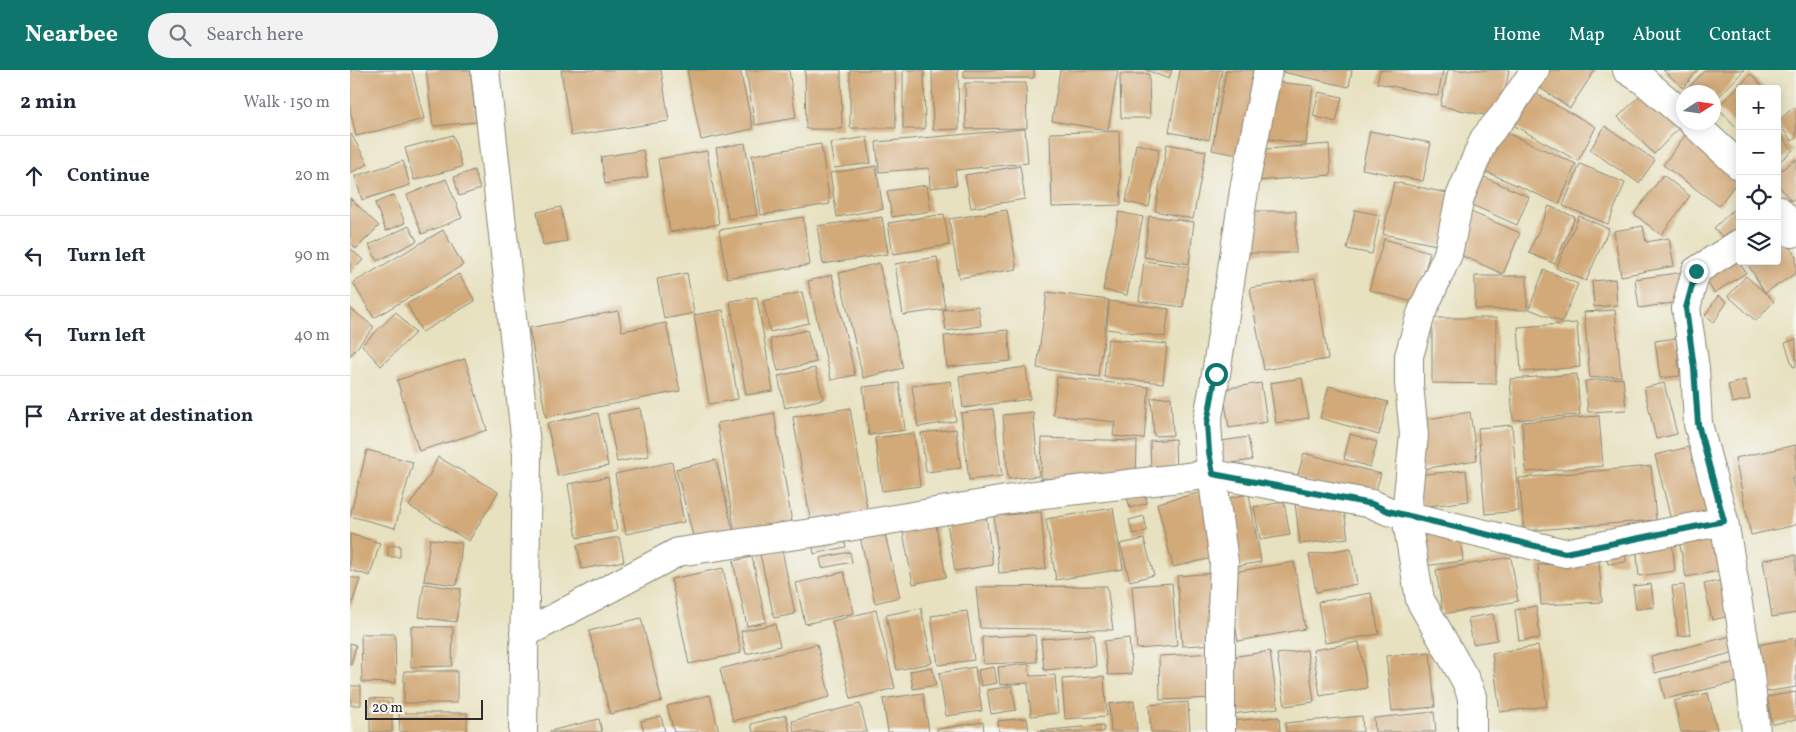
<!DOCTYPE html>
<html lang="en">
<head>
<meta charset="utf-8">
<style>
	body { margin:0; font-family:Vollkorn,serif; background:#f2f2f3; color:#1f2937 }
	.controls { position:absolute; right:15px; top:15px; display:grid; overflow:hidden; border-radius:5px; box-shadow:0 2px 12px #0003 }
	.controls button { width:45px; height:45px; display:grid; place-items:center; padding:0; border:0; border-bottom:1px solid #e0e1e3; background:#fff; color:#1f2937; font:25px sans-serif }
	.compass { position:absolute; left:1326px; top:15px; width:45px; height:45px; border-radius:50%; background:#fff; box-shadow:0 2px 12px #0003; rotate:78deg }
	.scale { position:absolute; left:15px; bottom:12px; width:118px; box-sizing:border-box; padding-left:5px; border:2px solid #2b2b2b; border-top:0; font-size:14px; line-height:18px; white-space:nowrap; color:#2b2b2b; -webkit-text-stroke:4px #f6f6f2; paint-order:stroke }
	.stop { position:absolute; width:15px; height:15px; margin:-11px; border:4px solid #0f766e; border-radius:50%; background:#fff }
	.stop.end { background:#0f766e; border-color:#fff; box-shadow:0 1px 5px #0008 }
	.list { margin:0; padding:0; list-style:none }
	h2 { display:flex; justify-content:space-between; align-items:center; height:65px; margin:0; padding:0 20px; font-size:21px }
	h2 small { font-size:16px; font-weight:400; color:#747a83 }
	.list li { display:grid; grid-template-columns:32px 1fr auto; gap:15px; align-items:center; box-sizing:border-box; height:80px; padding:0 20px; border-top:1px solid #e0e1e3 }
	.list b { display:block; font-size:19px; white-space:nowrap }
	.list em { font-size:16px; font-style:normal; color:#747a83 }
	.icon { flex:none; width:28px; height:28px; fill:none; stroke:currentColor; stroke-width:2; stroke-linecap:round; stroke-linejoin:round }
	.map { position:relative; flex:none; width:1446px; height:662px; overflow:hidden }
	header { display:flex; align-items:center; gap:30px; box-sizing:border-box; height:70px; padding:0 25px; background:#0f766e; color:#fff }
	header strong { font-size:24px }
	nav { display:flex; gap:28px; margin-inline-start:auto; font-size:18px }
	.search { width:350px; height:45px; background:#f2f2f3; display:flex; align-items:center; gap:12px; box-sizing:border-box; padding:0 18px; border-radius:28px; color:#747a83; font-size:19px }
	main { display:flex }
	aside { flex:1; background:#fff }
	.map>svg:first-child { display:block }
	.building { fill:#d2a978 }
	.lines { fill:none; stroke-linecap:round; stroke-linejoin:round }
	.minor-casing { stroke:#898675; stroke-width:30 }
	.minor { stroke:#fff; stroke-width:28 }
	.route { stroke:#0f766e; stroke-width:6 }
</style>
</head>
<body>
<header>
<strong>Nearbee</strong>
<div class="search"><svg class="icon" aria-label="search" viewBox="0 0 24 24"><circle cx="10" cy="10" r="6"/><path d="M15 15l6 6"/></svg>Search here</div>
<nav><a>Home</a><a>Map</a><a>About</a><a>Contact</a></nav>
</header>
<main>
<aside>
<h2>2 min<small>Walk · 150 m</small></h2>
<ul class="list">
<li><svg class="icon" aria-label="ahead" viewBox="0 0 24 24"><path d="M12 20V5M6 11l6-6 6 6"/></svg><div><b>Continue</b></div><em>20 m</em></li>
<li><svg class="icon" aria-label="left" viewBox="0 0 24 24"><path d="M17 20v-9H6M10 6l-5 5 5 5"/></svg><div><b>Turn left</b></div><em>90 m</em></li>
<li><svg class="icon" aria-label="left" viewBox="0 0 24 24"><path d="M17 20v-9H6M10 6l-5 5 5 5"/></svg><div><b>Turn left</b></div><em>40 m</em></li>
<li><svg class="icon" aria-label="arrive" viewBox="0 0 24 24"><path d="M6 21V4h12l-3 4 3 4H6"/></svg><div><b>Arrive at destination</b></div></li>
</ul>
</aside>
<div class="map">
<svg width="1446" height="662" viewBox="0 0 1446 662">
	<rect width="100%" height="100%" fill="#f6f6f2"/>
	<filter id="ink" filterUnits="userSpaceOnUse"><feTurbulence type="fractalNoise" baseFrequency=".02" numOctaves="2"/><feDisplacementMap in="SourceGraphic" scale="10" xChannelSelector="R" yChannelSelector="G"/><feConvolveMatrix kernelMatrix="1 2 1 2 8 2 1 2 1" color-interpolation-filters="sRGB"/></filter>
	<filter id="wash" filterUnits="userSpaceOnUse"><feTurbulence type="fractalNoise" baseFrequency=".0096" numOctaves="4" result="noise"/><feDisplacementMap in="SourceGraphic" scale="20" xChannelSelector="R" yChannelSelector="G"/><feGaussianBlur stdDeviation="1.12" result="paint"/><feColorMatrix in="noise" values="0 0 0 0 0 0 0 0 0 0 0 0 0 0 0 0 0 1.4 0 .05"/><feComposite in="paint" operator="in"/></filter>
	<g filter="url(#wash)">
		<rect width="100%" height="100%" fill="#e7e1bf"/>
		<g id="blocks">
			<path class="building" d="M0 0H62L74 49 6 66 0 40Z
				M76 0H120L126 52 83 56Z
				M211 0H311L319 51 221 66Z
				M337 0H390L403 59 351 70Z
				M396 0H439L446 48 405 55Z
				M455 0H491L492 59H456Z
				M500 0H545L546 58H500Z
				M553 0H574L575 59H553Z
				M582 0H608L609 59 583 60Z
				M614 0H684V8H614Z
				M710 0H768L758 60 702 51Z
				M796 0H822L819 9Z
				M830 0H872L859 70 819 62Z
				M876 0H914L898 87 862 80Z
				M934 0H1002L999 17 933 2Z
				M1030 0H1093L1088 26 1027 13Z
				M1098 0H1159L1150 48 1090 36Z
				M1192 0H1245L1220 38 1183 13Z
				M1313 0H1348L1333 18Z
				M1355 0H1394L1364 32V22H1334Z
				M770 4H799L800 48H771Z
				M1401 4 1415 19H1390V61L1367 37Z
				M918 11 963 16 956 74 912 68Z
				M615 13H676L677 58 616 59Z
				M1179 20 1246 57 1228 91 1161 54Z
				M1296 20 1332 55 1304 84 1268 47Z
				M969 22 992 27 986 52 963 46Z
				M1444 37 1446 39V68L1442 71 1427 52Z
				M1255 56 1305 90 1289 113 1240 80Z
				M1146 58 1226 94 1209 134 1128 98Z
				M675 59 678 93 605 100 607 115 580 118 579 98 529 102 526 72Z
				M769 61 771 135 702 137 700 63Z
				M1020 61 1081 73 1073 111 1012 99Z
				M1427 62 1443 80 1427 94Z
				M1337 63 1390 108 1369 136 1313 95Z
				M1 64 18 94 0 103V65Z
				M103 65 112 97 64 110 55 78Z
				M517 67 521 93 484 98 480 73Z
				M395 73 407 145 378 149 366 78Z
				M471 74 480 134 411 145 402 85Z
				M786 74 809 79 799 137 776 132Z
				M817 74 856 81 843 149 805 141Z
				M979 74 981 105 907 111 905 80Z
				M293 80 298 107 255 114 251 87Z
				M357 81 369 154 320 162 308 89Z
				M1446 89V127L1441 131 1427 113V103Z
				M53 91 60 115 12 130 5 106Z
				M1230 94 1275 113 1258 154 1213 136Z
				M526 96 533 139 487 147 480 103Z
				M670 96 675 129 621 138 615 105Z
				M124 100 130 119 109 126 104 107Z
				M1125 103 1179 127 1167 155 1113 131Z
				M1313 105 1340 126 1311 165 1284 144Z
				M96 109 112 148 72 164 57 125Z
				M1044 112 1107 125 1096 177 1033 164Z
				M577 115 581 141 542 147 537 121Z
				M44 125 55 153 36 161 25 133Z
				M0 128 29 156 6 179 0 172Z
				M1390 133V165L1380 175 1364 158Z
				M1199 136 1225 147 1205 194 1179 183Z
				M211 137 217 171 193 175 187 142Z
				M657 140 667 199 609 208 599 149Z
				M1005 140 1030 145 1022 184 997 179Z
				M896 141H946V183H896Z
				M769 142 793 147 777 225 753 220Z
				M1121 142 1170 163 1153 204 1104 182Z
				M594 144 599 175 543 184 538 153Z
				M799 146 844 152 839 194 794 187Z
				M1229 146 1259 159 1236 211 1206 198Z
				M453 147 460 195 377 208 369 160Z
				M532 147 538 184 473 194 467 156Z
				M59 156 67 171 27 191 19 175Z
				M1293 156 1296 172 1319 168 1324 196 1271 206 1264 161Z
				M93 160 113 195 24 248 3 213Z
				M1434 166 1446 186V203L1415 223 1396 191H1427V171Z
				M1034 169 1080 182 1066 233 1019 220Z
				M0 178 13 190 0 203Z
				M1383 183 1396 203 1364 223 1352 203Z
				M587 187 595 239 553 245 545 194Z
				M794 191 839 197 833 237 789 231Z
				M529 193 553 298 513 308 489 203Z
				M1194 200 1228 214 1212 252 1179 239Z
				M1334 202 1336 231 1289 238 1285 209Z
				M337 203 344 243 314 249 307 209Z
				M109 204 125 231 72 262 57 234Z
				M482 205 505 305 481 310 458 211Z
				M1125 206H1177V240L1125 239Z
				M1396 206 1424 231 1406 251 1378 226Z
				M965 208 978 289 914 300 900 218Z
				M1265 209 1267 235 1244 237 1242 211Z
				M452 222 459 253 420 262 413 231Z
				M697 222 759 230 749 307 687 298Z
				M1368 226 1377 232 1364 252 1355 245Z
				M407 227 423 321 396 325 380 231Z
				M759 231 819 239 815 267 757 259Z
				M628 236 631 256 596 261 593 240Z
				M0 238 24 257 0 286Z
				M373 240 388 329 359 334 344 245Z
				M1265 240 1271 306 1240 308 1234 242Z
				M268 241 272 261 316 253 330 321 196 347 179 258Z
				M46 242 65 263 31 296 12 275Z
				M1082 248H1146V314L1082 313Z
				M1227 253 1230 297 1171 302 1168 257Z
				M457 260 466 292 428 301 420 269Z
				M658 260 661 291 597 297 594 266Z
				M1326 268 1330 306 1310 308 1305 271Z
				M758 269 817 274 813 313 754 307Z
				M1446 269V296L1443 297 1435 273Z
				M115 289 137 360 69 381 47 310Z
				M676 297 680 329 613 338 609 306Z
				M465 298 473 329 435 338 428 306Z
				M1227 304 1230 345 1163 350 1160 309Z
				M707 307 799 317 794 369 763 366 765 352 703 345Z
				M952 308 959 348 926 353 920 313Z
				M1273 308 1276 340 1238 342 1235 311Z
				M1395 310 1400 329 1382 333 1378 315Z
				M601 311 606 351 568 357 562 316Z
				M549 313 555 360 519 365 513 317Z
				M911 313 917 352 879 358 873 319Z
				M1314 313 1327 364 1306 369 1294 318Z
				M979 316 1038 332 1029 365 970 348Z
				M821 327 823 365 804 366 801 328Z
				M290 338 299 386 267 392 258 344Z
				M500 338 519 450 462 460 443 347Z
				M643 339 652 406 619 410 611 343Z
				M683 342 689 406 658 409 653 345Z
				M1120 342 1127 390 1073 399 1065 351Z
				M248 343 258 396 208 406 197 353Z
				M424 343 443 459 386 469 367 353Z
				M1249 346 1253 396 1176 402 1172 352Z
				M1162 355 1169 441 1135 444 1128 358Z
				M606 359 611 398 576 402 571 363Z
				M564 363 570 416 532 421 525 368Z
				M1000 364 1027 372 1020 397 994 389Z
				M898 367 902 390 869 395 865 372Z
				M692 368 787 371 786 411 691 408Z
				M825 369 826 403 801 404 800 371Z
				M1446 375V407L1442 408 1446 426V455L1401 465 1385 388Z
				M1343 376 1360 449 1323 458 1305 385Z
				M17 380 63 392 45 458 0 446Z
				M954 383 1031 404 1023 429 947 408Z
				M88 387 148 422 119 471 59 436 79 406Z
				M366 390 383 460 344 470 326 399Z
				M322 392 334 452 276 464 265 404Z
				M1301 396 1306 450 1174 461 1169 408Z
				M1116 400 1119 431 1071 437 1067 405Z
				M258 407 267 461 227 468 218 414Z
				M794 419 797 433 780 438 776 424Z
				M852 422 867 487 823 497 807 433Z
				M899 424 911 492 881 497 868 430Z
				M992 427 998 468 950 474 945 433Z
				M934 432 940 465 910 470 904 437Z
				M763 438 773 499 706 510 696 449Z
				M691 442 696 499 649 503 644 446Z
				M584 445 596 507 563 514 551 452Z
				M636 446 643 495 605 501 597 453Z
				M794 446 797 461 783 464 779 450Z
				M532 452 550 527 525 533 508 458Z
				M1367 459 1375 500 1336 507 1328 466Z
				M492 461 496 477 464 484 461 468Z
				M1109 461 1113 491 1073 496 1069 467Z
				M1273 462 1276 492 1258 494 1254 464Z
				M1321 462 1325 501 1289 506 1285 466Z
				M0 464 30 473 20 506 0 500Z
				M269 467 274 491 232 499 227 475Z
				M80 469 112 473 107 515 74 511Z
				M794 469 804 505 780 511 770 474Z
				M50 475V487H38V476Z
				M1001 478 1007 514 966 522 959 485Z
				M432 480 445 544 424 548 410 484Z
				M500 482 502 492 472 498 470 488Z
				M1446 485V543L1422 547 1413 490Z
				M402 487 416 552 397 556 383 491Z
				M1161 487 1168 531 1093 544 1086 500Z
				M1249 491 1252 532 1191 535 1188 495Z
				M944 492 955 559 888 571 877 503Z
				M373 498 391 583 339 594 321 509Z
				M494 502 504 543 455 554 446 513Z
				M865 503 870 574 832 576 827 506Z
				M0 507 10 509 0 540Z
				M1379 509 1388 544 1362 550 1354 514Z
				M822 513 827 576 787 579 782 516Z
				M74 514 111 519 106 552 69 547Z
				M1301 514 1304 537 1286 539 1283 516Z
				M1334 515 1340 565 1328 566 1322 516Z
				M757 516 763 560 630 558 626 517Z
				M1021 523 1029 564 975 573 968 532Z
				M1186 536 1190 568 1169 571 1165 540Z
				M571 538 582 593 547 600 536 545Z
				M526 540 545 618 501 629 482 551Z
				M617 541 624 590 588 595 581 546Z
				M1143 544 1147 570 1123 574 1118 548Z
				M291 548 312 631 260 644 239 561Z
				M425 554 430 576 396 584 391 561Z
				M61 556 103 557 102 596 61 597Z
				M11 564H45L46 613 12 612Z
				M685 565 687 592 633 594 632 567Z
				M744 565 746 596 694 600 691 569Z
				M1385 565 1389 581 1305 603 1301 586Z
				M779 568 782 604 758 605 754 571Z
				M1446 568V617L1415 622 1407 575Z
				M1009 572 1017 618 970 626 963 580Z
				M0 573 6 575 1 595H0Z
				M467 574 480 627 383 651 370 599Z
				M1188 576 1197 636 1150 642 1142 583Z
				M957 580 964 632 935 636 927 584Z
				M920 581 928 638 883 644 875 588Z
				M1080 582 1085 637 1042 641 1036 586Z
				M867 583 869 628 810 630 809 586Z
				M1387 592 1392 611 1315 629 1310 609Z
				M679 594 680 606 705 605 708 643 681 646 678 613 650 615 648 597Z
				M582 597 586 615 563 619 560 601Z
				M625 597 632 641 596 646 589 603Z
				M644 597 647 613 631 616 628 600Z
				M54 601H107V633H54Z
				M754 606 757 646 715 649 712 609Z
				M0 616H11V635H0Z
				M662 616 666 640 641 644 637 620Z
				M1446 622V650L1422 654 1417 627Z
				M573 623 579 662H538L533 629Z
				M1358 623 1367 661 1331 662 1324 631Z
				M360 625 369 662H324L317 636Z
				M20 628 42 629V662H20Z
				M784 631 787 662H761L759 634Z
				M838 632 840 662H801L799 635Z
				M510 634 517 662H444L442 651Z
				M1084 642 1086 662H1025L1024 648Z
				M49 643H117V662H50Z
				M436 645 440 662H403L401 654Z
				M311 646 315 662H294L291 651Z
				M1012 646 1013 662H936L935 653Z
				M929 647 930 662H881L880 651Z
				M677 648 679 662H649L648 651Z
				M249 649 252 662H200V661Z
				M633 652 634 662H587V659Z
				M754 655V662H689L688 661Z"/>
		</g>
	</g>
	<g filter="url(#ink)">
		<use href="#blocks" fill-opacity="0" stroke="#898675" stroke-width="1"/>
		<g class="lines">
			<defs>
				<path id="minor" d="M135 0 177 384 173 662
					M1277 0 1293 10 1334 45
					M1342 52 1390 96
					M1427 139 1433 145 1442 163
					M1390 173 1346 201 1336 238 1345 298 1348 354 1374 451 1400 605 1406 662
					M174 564 328 482 469 462 685 425 863 404 1022 434 1038 441 1215 483 1374 451
					M871 662V566L874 492 859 382 857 353 866 304 895 114 918 0
					M1122 662V627L1116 611 1070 530 1056 445 1064 365 1059 314V286L1071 244 1098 184 1110 127 1134 69 1158 40 1185 0"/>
			</defs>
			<use href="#minor" class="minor-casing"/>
			<use href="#minor" class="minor"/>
		</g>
	</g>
	<g class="lines" filter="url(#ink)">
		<path class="route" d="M866 304 857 353 859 382 863 404 1022 434 1038 441 1215 483 1374 451 1348 354 1344 298 1336 238 1346 201"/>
	</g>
</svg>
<div class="controls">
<button>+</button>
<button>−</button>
<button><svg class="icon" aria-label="locate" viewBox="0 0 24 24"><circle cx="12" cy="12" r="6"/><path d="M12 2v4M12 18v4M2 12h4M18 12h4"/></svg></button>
<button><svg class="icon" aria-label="layers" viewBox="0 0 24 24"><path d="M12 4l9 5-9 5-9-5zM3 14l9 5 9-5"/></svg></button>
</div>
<svg class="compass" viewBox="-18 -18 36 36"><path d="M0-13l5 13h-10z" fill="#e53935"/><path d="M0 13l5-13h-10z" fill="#747a83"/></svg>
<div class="scale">20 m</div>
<div class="stop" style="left:866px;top:304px"></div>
<div class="stop end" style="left:1346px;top:201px"></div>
</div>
</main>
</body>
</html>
